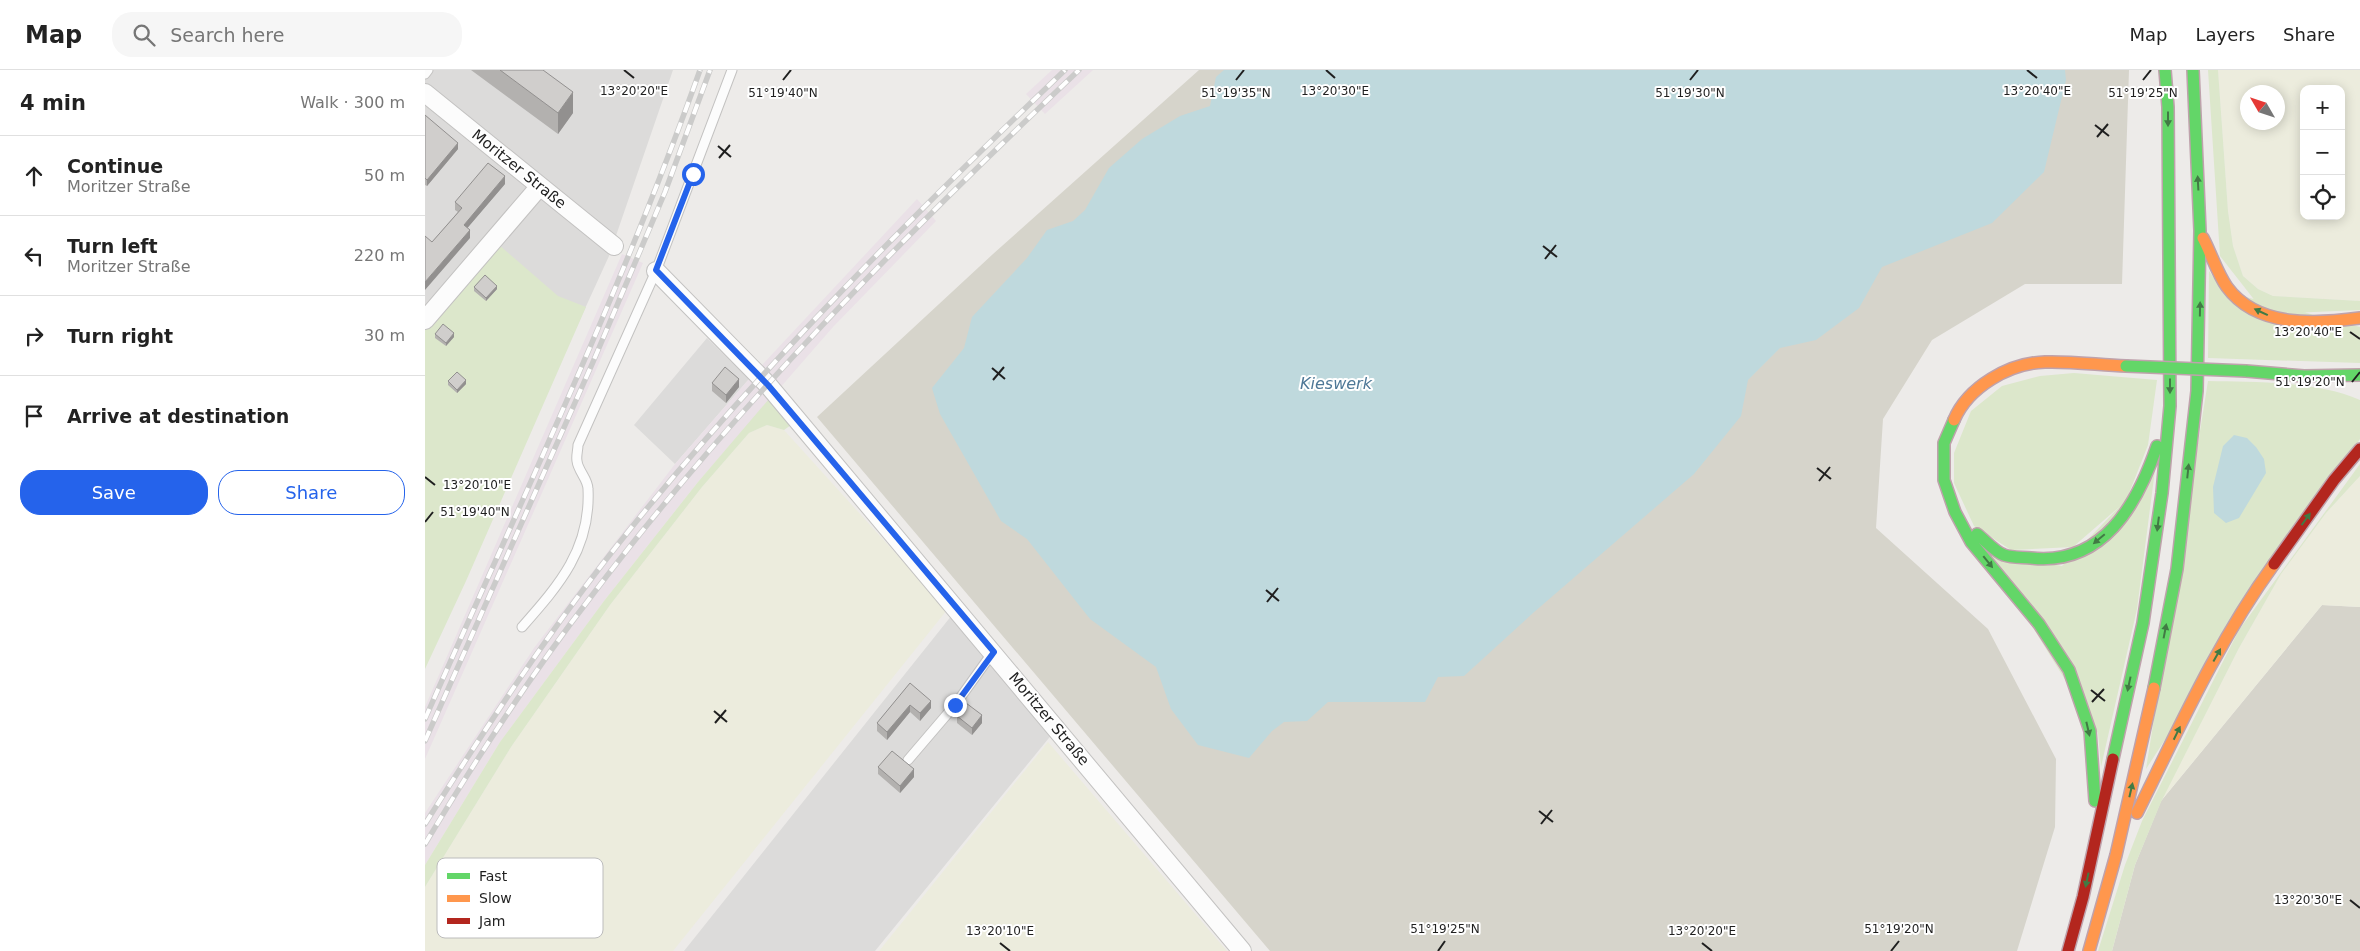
<!DOCTYPE html>
<html lang="en">
<head>
<meta charset="utf-8">
<style>
	body { margin:0; font-family:"DejaVu Sans",sans-serif; background:#f6f6f6; color:#222 }
	.controls { position:absolute; right:15px; top:15px; display:grid; overflow:hidden; border-radius:10px; box-shadow:0 2px 12px #0003 }
	.controls button { width:45px; height:45px; display:grid; place-items:center; padding:0; border:0; border-bottom:1px solid #e0e0e0; background:#fff; color:#222; font:25px sans-serif }
	.compass { position:absolute; left:1815px; top:15px; width:45px; height:45px; border-radius:50%; background:#fff; box-shadow:0 2px 12px #0003; rotate:309deg }
	.stop { position:absolute; width:15px; height:15px; margin:-11px; border:4px solid #2563eb; border-radius:50%; background:#fff }
	.stop.end { background:#2563eb; border-color:#fff; box-shadow:0 1px 5px #0008 }
	.list { margin:0; padding:0; list-style:none }
	h2 { display:flex; justify-content:space-between; align-items:center; height:65px; margin:0; padding:0 20px; font-size:21px }
	h2 small { font-size:16px; font-weight:400; color:#767676 }
	.list li { display:grid; grid-template-columns:32px 1fr auto; gap:15px; align-items:center; box-sizing:border-box; height:80px; padding:0 20px; border-top:1px solid #e0e0e0 }
	.list b { display:block; font-size:19px; white-space:nowrap }
	.list p { margin:0; font-size:16px; white-space:nowrap; color:#767676 }
	.list em { font-size:16px; font-style:normal; color:#767676 }
	.actions { display:flex; gap:10px; padding:15px 20px }
	.actions a { flex:1; padding:11px 0; border:1px solid #2563eb; border-radius:20px; text-align:center; font-size:18px; color:#2563eb }
	.actions .main { background:#2563eb; color:#fff }
	.icon { flex:none; width:28px; height:28px; fill:none; stroke:currentColor; stroke-width:2; stroke-linecap:round; stroke-linejoin:round }
	.map { position:relative; flex:none; width:1935px; height:881px; overflow:hidden }
	header { display:flex; align-items:center; gap:30px; box-sizing:border-box; height:70px; padding:0 25px; background:#fff; border-bottom:1px solid #e0e0e0 }
	header strong { font-size:24px }
	nav { display:flex; gap:28px; margin-inline-start:auto; font-size:18px }
	.search { width:350px; height:45px; background:#f6f6f6; display:flex; align-items:center; gap:12px; box-sizing:border-box; padding:0 18px; border-radius:20px; color:#767676; font-size:19px }
	main { display:flex }
	aside { flex:1; background:#fff }
	.map>svg:first-child { display:block }
	.residential { fill:#dcdbda }
	.industrial { fill:#eae1e7 }
	.construction { fill:#d6d4cb }
	.farmland { fill:#ececdd; fill-rule:evenodd }
	.grass { fill:#dce7cb }
	.water { fill:#bfd9dd }
	.lines { fill:none; stroke-linecap:round; stroke-linejoin:round }
	.lane-casing { stroke:#c3c2c1; stroke-width:11 }
	.street-casing { stroke:#c3c2c1; stroke-width:20 }
	.fast-casing { stroke:#bfa2ac; stroke-width:14 }
	.slow-casing { stroke:#bfa2ac; stroke-width:14 }
	.jam-casing { stroke:#bfa2ac; stroke-width:14 }
	.lane { stroke:#fcfcfc; stroke-width:9 }
	.street { stroke:#fcfcfc; stroke-width:18 }
	.fast { stroke:#63d668; stroke-width:11 }
	.slow { stroke:#ff974d; stroke-width:11 }
	.jam { stroke:#b3261e; stroke-width:11 }
	.rail-casing { stroke:#cbcbca; stroke-width:5.5 }
	.rail { stroke:#fff; stroke-width:4; stroke-dasharray:11; stroke-linecap:butt }
	.fast-bridge-casing { stroke:#bfa2ac; stroke-width:14; stroke-linecap:butt }
	.fast-bridge { stroke:#63d668; stroke-width:11 }
	.wall { fill:#b3b1af }
	.shaded-wall { fill:#92908f }
	.building { fill:#d0cecc; stroke:#92908f }
	.oneway { fill:#417a44 }
	.route { stroke:#2563eb; stroke-width:6 }
	.ticks { fill:none; stroke:#1f1f1f; stroke-width:2 }
	.labels { text-anchor:middle; stroke-width:4; stroke-linejoin:round; paint-order:stroke }
	.street-label { font-size:15px; fill:#1f1f1f; stroke:#fff }
	.water-label { font-size:16px; font-style:italic; fill:#4e7897; stroke:#fff }
	.key { fill:#fff; stroke:#bcbcbc; stroke-width:1 }
	.key-label { font-size:14px; fill:#1f1f1f }
	.ticks-label { font-size:12px; text-anchor:middle; fill:#1f1f1f; stroke:#fff; stroke-width:4; stroke-linejoin:round; paint-order:stroke }
</style>
</head>
<body>
<header>
<strong>Map</strong>
<div class="search"><svg class="icon" aria-label="search" viewBox="0 0 24 24"><circle cx="10" cy="10" r="6"/><path d="M15 15l6 6"/></svg>Search here</div>
<nav><a>Map</a><a>Layers</a><a>Share</a></nav>
</header>
<main>
<aside>
<h2>4 min<small>Walk · 300 m</small></h2>
<ul class="list">
<li><svg class="icon" aria-label="ahead" viewBox="0 0 24 24"><path d="M12 20V5M6 11l6-6 6 6"/></svg><div><b>Continue</b><p>Moritzer Straße</p></div><em>50 m</em></li>
<li><svg class="icon" aria-label="left" viewBox="0 0 24 24"><path d="M17 20v-9H6M10 6l-5 5 5 5"/></svg><div><b>Turn left</b><p>Moritzer Straße</p></div><em>220 m</em></li>
<li><svg class="icon" aria-label="right" viewBox="0 0 24 24"><path d="M7 20v-9h11M14 6l5 5-5 5"/></svg><div><b>Turn right</b></div><em>30 m</em></li>
<li><svg class="icon" aria-label="arrive" viewBox="0 0 24 24"><path d="M6 21V4h12l-3 4 3 4H6"/></svg><div><b>Arrive at destination</b></div></li>
</ul>
<div class="actions"><a class="main">Save</a><a>Share</a></div>
</aside>
<div class="map">
<svg width="1935" height="881" viewBox="0 0 1935 881">
	<rect width="100%" height="100%" fill="#edebe9"/>
	<path class="residential" d="M0 0H248L184 186 131 302 0 445Z
		M282 268 324 309 250 394 209 355Z
		M527 545 628 663 450 881H259Z"/>
	<path class="industrial" d="M627 0H668L620 44 601 24Z
		M492 129 511 151 408 257 273 412 179 531 75 672 0 795V743L109 578 250 394 324 309Z
		M197 184 218 193 0 689V637Z"/>
	<path class="construction" d="M774 0H1704L1697 214H1600L1507 270 1458 349 1451 458 1563 559 1631 689 1630 757 1592 881H845L392 347 568 184Z
		M1897 535 1935 537V881H1687L1710 795 1736 731Z"/>
	<path class="farmland" d="M1793 0H1935V231L1848 226 1833 219 1818 206 1808 176 1803 141ZM1879 19H1916V146H1879ZM1822 22H1852V52H1822Z
		M342 355 359 360 522 540 248 881H0V817L86 677 185 535 277 417 324 363Z
		M1935 406V537L1897 535 1736 731 1814 578 1856 504 1901 443Z
		M623 672 802 881H454Z"/>
	<path class="grass" d="M1783 0H1793L1803 141 1808 176 1818 206 1833 219 1848 226 1935 231V240L1866 243 1831 232 1795 186Z
		M73 174 133 226 161 237 41 511 0 599V256Z
		M1784 201 1798 221 1935 257V293L1783 288Z
		M1649 303 1732 310 1723 375 1701 431 1648 477 1586 480 1549 456 1529 413V383L1546 341 1577 316 1615 306Z
		M1783 311C1829 312 1893 311 1935 330V369L1721 699Z
		M344 329 366 355 359 360 342 355 324 363 277 417 185 535 86 677 0 817V795L75 672 179 531 273 412Z
		M1935 394V406L1901 443 1856 504 1814 578 1736 732 1710 795 1687 881H1673L1700 795 1717 751 1814 560Z
		M1730 400 1712 539 1676 697 1673 663 1561 482 1637 496Z"/>
	<path class="water" d="M799 0H1640L1641 10 1619 102 1567 153 1457 197 1434 238 1391 270 1355 278 1323 310 1316 346 1269 404 1108 543 1039 606 1013 607 1000 632H903L882 651 859 652 847 661 824 688 773 675 746 639 731 597 665 549 602 469 576 451 515 344 507 318 539 278 547 247 602 188 622 160 648 151 660 140 684 98 717 69 755 46 785 36 791 7Z
		M1809 365 1822 368 1831 377 1839 389 1841 403 1814 448 1801 453 1789 443 1788 417 1798 376Z"/>
	<g class="lines">
		<defs>
			<path id="lane" d="M0 4 3 0
				M97 557C134 515 166 479 163 419 163 409 153 401 152 391 151 386 153 380 153 375L231 201 307 0
				M483 690 530 635 568 582"/>
			<path id="street" d="M0 23 189 176
				M231 201 343 315 817 881
				M0 250 115 116"/>
			<path id="fast" d="M1821 301 1879 306 1935 305
				M1529 350 1519 373V410L1530 442 1546 472 1614 554 1644 600 1665 661 1670 731
				M1552 464C1560 470 1570 482 1579 485 1587 488 1598 487 1606 488 1678 496 1712 435 1732 376
				M1729 618 1752 499 1772 321 1775 161 1768 0
				M1688 689 1718 553 1737 423 1745 336 1743 37 1740 0"/>
			<path id="slow" d="M1778 168C1786 183 1792 203 1802 217 1832 258 1891 254 1935 248
				M1529 350C1543 317 1584 293 1620 292 1646 291 1674 295 1701 296
				M1712 743C1754 658 1793 571 1849 494
				M1664 881 1691 785 1729 618"/>
			<path id="jam" d="M1849 494 1909 410 1935 379
				M1643 881 1658 827 1688 689"/>
		</defs>
		<use href="#lane" class="lane-casing"/>
		<use href="#street" class="street-casing"/>
		<use href="#fast" class="fast-casing"/>
		<use href="#slow" class="slow-casing"/>
		<use href="#jam" class="jam-casing"/>
		<use href="#lane" class="lane"/>
		<use href="#street" class="street"/>
		<use href="#fast" class="fast"/>
		<use href="#slow" class="slow"/>
		<use href="#jam" class="jam"/>
		<defs>
			<path id="rail" d="M0 649C94 435 197 220 275 0
				M0 671 168 292 240 122 285 0
				M0 754C63 654 128 555 202 463 335 298 486 147 640 0
				M0 774C51 689 105 606 165 528 310 336 480 165 654 0"/>
		</defs>
		<use href="#rail" class="rail-casing"/>
		<use href="#rail" class="rail"/>
		<defs>
			<path id="fast-bridge" d="M1701 296 1821 301"/>
		</defs>
		<use href="#fast-bridge" class="fast-bridge-casing"/>
		<use href="#fast-bridge" class="fast-bridge"/>
	</g>
	<path class="wall" d="M46 0H118L148 43 133 64Z
		M0 45 33 79 2 116 0 115Z
		M80 114 42 158 45 168 7 172 33 142 30 140V132Z
		M49 217 72 219 61 231 49 221Z
		M10 264 29 267 21 276 10 268Z
		M23 311 41 314 32 323 23 315Z
		M287 313 314 317 301 333 287 321Z
		M485 613 506 638 495 651 485 642 462 670 452 661V653Z
		M532 646 557 653 547 665 532 653Z
		M453 697 489 707 475 723 453 704Z"/>
	<path class="shaded-wall" d="M148 22V43L133 64V43Z
		M33 73V79L2 116V110Z
		M80 106V114L39 162V155Z
		M45 160V168L0 220V212Z
		M72 216V219L61 231V228Z
		M29 263V267L21 276V273Z
		M314 309V317L301 333V325Z
		M41 310V314L32 323V320Z
		M506 631V638L495 651V643Z
		M485 635V642L462 670V662Z
		M557 645V653L547 665V658Z
		M489 699V707L475 723V716Z"/>
	<path class="building" d="M75 0H118L148 22 133 43Z
		M0 45 33 73 2 110 0 108Z
		M63 93 80 106 39 155 45 160 0 212V166L7 172 37 138 30 132Z
		M60 205 72 216 61 228 49 217Z
		M18 254 29 263 21 273 10 264Z
		M300 297 314 309 301 325 287 313Z
		M32 302 41 310 32 320 23 311Z
		M485 613 506 631 495 643 485 635 462 662 452 653Z
		M541 633 557 645 547 658 532 646Z
		M467 681 489 699 475 716 453 697Z"/>
	<defs><path id="oneway-solid" d="M-6-.8H1V-3.2L6.5 0L1 3.2V.8H-6Z" transform="scale(1.25)"/></defs>
	<g class="oneway">
		<use href="#oneway-solid" transform="translate(1743 49) rotate(90)"/>
		<use href="#oneway-solid" transform="translate(1773 113) rotate(-93)"/>
		<use href="#oneway-solid" transform="translate(1775 239) rotate(-89)"/>
		<use href="#oneway-solid" transform="translate(1836 242) rotate(-155)"/>
		<use href="#oneway-solid" transform="translate(1745 316) rotate(90)"/>
		<use href="#oneway-solid" transform="translate(1763 401) rotate(-84)"/>
		<use href="#oneway-solid" transform="translate(1881 449) rotate(-54)"/>
		<use href="#oneway-solid" transform="translate(1733 454) rotate(97)"/>
		<use href="#oneway-solid" transform="translate(1674 469) rotate(140)"/>
		<use href="#oneway-solid" transform="translate(1563 492) rotate(51)"/>
		<use href="#oneway-solid" transform="translate(1740 561) rotate(-79)"/>
		<use href="#oneway-solid" transform="translate(1792 585) rotate(-61)"/>
		<use href="#oneway-solid" transform="translate(1704 614) rotate(102)"/>
		<use href="#oneway-solid" transform="translate(1663 659) rotate(77)"/>
		<use href="#oneway-solid" transform="translate(1752 663) rotate(-64)"/>
		<use href="#oneway-solid" transform="translate(1706 720) rotate(-77)"/>
		<use href="#oneway-solid" transform="translate(1662 810) rotate(102)"/>
	</g>
	<g class="lines">
		<path class="route" d="M268 104 231 200 343 315 569 582 530 635"/>
	</g>
	<path class="ticks" d="M199 0 209 8M901 0 910 8M1602 0 1612 8M358 10 366 0M811 10 819 0M1265 10 1273 0M1718 10 1726 0M1670 55 1684 66M1672 67 1683 54M293 76 306 87M294 88 305 75M1118 176 1132 187M1120 189 1131 175M1925 262 1935 269M567 298 580 309M568 310 579 297M1927 312 1935 302M1392 398 1406 409M0 407 10 415M1394 411 1405 397M0 452 8 442M841 520 854 531M842 532 853 518M1666 620 1680 631M1667 632 1679 619M289 641 302 652M290 653 301 640M1114 741 1128 752M1116 754 1127 740M1925 830 1935 838M575 873 585 881M1277 873 1287 881M1013 881 1020 871M1466 881 1474 871"/>
	<g class="labels">
		<g class="street-label">
			<text transform="translate(94 99) rotate(39)" y="5">Moritzer Straße</text>
			<text transform="translate(624 649) rotate(50)" y="5">Moritzer Straße</text>
		</g>
		<g class="water-label">
			<text x="911" y="319">Kieswerk</text>
		</g>
	</g>
	<rect x="12" y="788" width="166" height="80" rx="8" class="key"/>
	<rect x="22" y="803" width="23" height="6" fill="#63d668"/>
	<rect x="22" y="825" width="23" height="7" fill="#ff974d"/>
	<rect x="22" y="848" width="23" height="6" fill="#b3261e"/>
	<g class="key-label">
		<text x="54" y="811">Fast</text>
		<text x="54" y="833">Slow</text>
		<text x="54" y="856">Jam</text>
	</g>
	<g class="ticks-label">
		<text x="209" y="25">13°20'20"E</text>
		<text x="910" y="25">13°20'30"E</text>
		<text x="1612" y="25">13°20'40"E</text>
		<text x="358" y="27">51°19'40"N</text>
		<text x="811" y="27">51°19'35"N</text>
		<text x="1265" y="27">51°19'30"N</text>
		<text x="1718" y="27">51°19'25"N</text>
		<text x="1883" y="266">13°20'40"E</text>
		<text x="1885" y="316">51°19'20"N</text>
		<text x="52" y="419">13°20'10"E</text>
		<text x="50" y="446">51°19'40"N</text>
		<text x="1883" y="834">13°20'30"E</text>
		<text x="1020" y="863">51°19'25"N</text>
		<text x="1474" y="863">51°19'20"N</text>
		<text x="575" y="865">13°20'10"E</text>
		<text x="1277" y="865">13°20'20"E</text>
	</g>
</svg>
<div class="controls">
<button>+</button>
<button>−</button>
<button><svg class="icon" aria-label="locate" viewBox="0 0 24 24"><circle cx="12" cy="12" r="6"/><path d="M12 2v4M12 18v4M2 12h4M18 12h4"/></svg></button>
</div>
<svg class="compass" viewBox="-18 -18 36 36"><path d="M0-13l5 13h-10z" fill="#e53935"/><path d="M0 13l5-13h-10z" fill="#767676"/></svg>
<div class="stop" style="left:268px;top:104px"></div>
<div class="stop end" style="left:530px;top:635px"></div>
</div>
</main>
</body>
</html>
